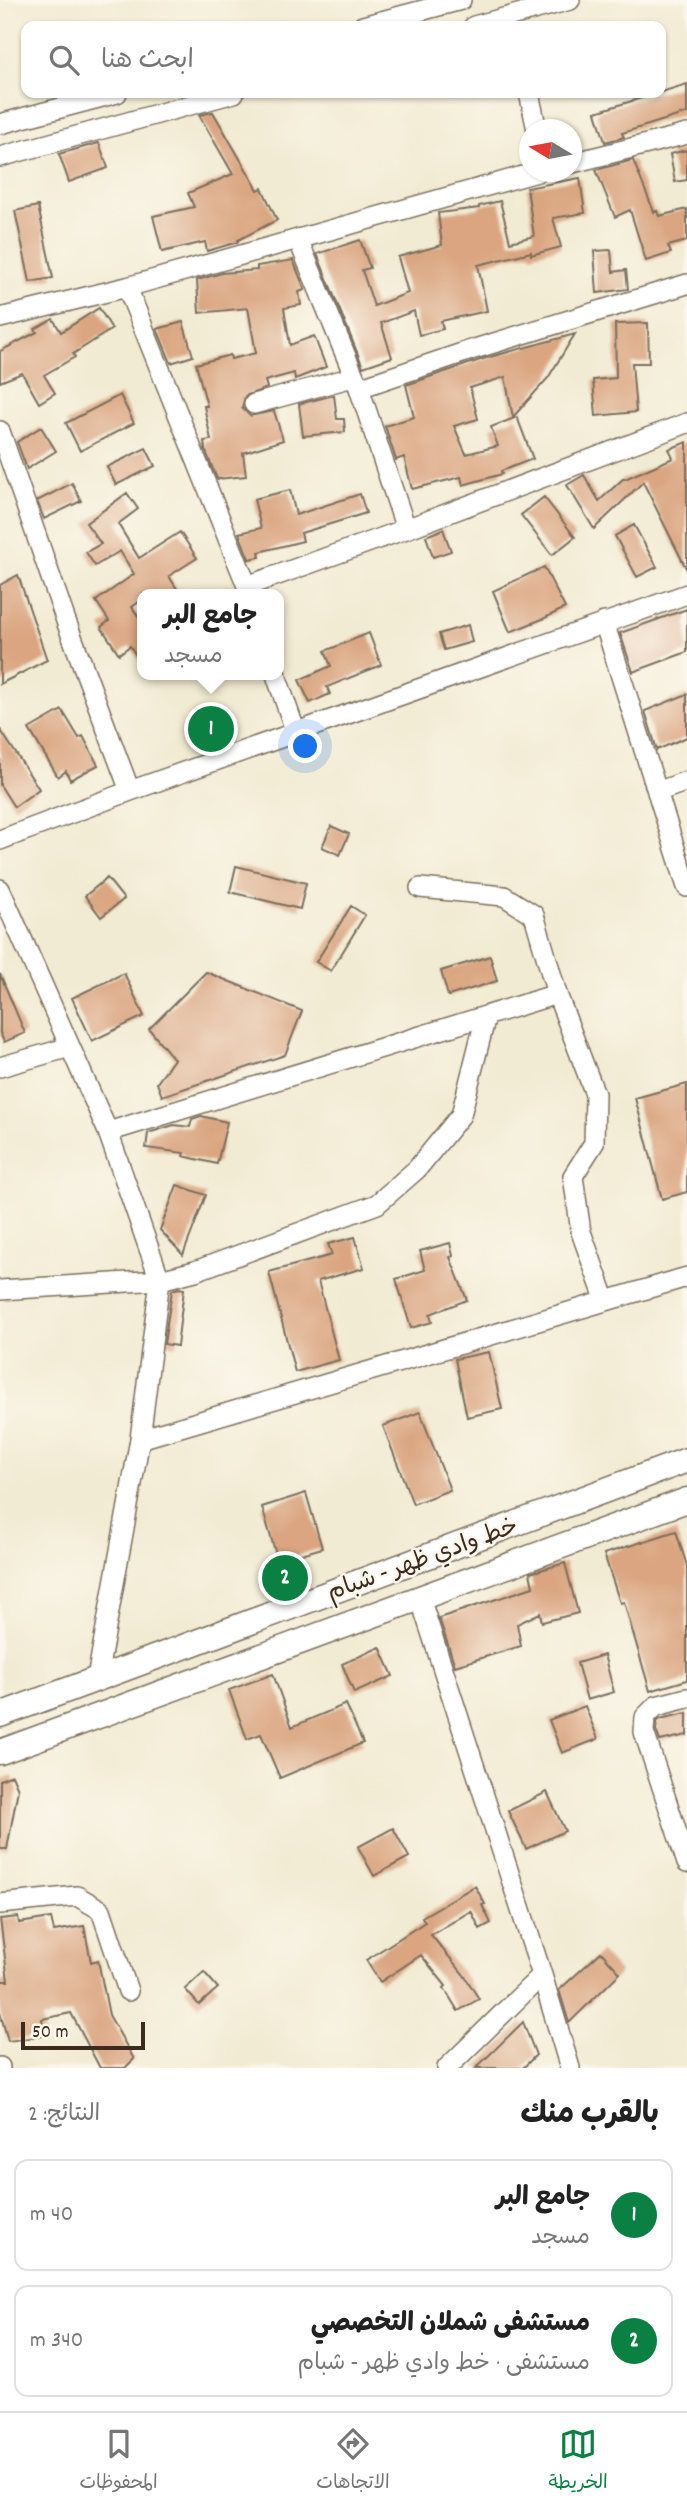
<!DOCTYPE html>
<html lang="ar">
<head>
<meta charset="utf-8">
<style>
	body { margin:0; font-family:Dekko,"Playpen Sans Arabic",sans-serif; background:#f2f2f2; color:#222; direction:rtl }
	.compass { position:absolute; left:519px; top:119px; width:63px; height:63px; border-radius:50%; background:#fff; box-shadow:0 2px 5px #0004; rotate:280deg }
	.scale { position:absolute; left:21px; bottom:18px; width:124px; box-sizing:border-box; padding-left:7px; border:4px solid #3b2a1e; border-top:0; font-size:19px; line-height:24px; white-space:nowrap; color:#3b2a1e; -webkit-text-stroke:5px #fbf7ec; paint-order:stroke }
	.you { position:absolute; left:306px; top:747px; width:24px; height:24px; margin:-18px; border:5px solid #fff; border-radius:50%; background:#1a73e8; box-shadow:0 0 0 10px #1a73e833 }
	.badge { display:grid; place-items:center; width:46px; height:46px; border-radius:50%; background:#0b8043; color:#fff; font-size:23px; font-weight:700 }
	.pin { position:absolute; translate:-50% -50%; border:4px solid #fff; box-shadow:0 2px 7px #0006 }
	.popup { position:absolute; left:137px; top:589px; width:147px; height:91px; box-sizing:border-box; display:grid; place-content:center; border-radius:14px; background:#fff; filter:drop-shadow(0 2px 5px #0005); font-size:23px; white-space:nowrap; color:#767676 }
	.popup b { font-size:26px; color:#222 }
	.popup::after { content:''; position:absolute; left:50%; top:100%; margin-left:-14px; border:14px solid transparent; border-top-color:#fff }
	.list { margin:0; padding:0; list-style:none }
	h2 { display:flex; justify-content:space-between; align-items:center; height:91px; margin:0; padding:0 28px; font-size:30px }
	h2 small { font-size:23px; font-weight:400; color:#767676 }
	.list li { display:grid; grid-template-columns:46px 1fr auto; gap:21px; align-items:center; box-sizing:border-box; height:112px; margin:0 14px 14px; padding:0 14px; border:2px solid #e0e0e0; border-radius:14px }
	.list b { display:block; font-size:26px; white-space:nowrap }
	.list p { margin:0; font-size:23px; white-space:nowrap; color:#767676 }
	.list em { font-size:23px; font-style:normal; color:#767676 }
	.icon { flex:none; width:38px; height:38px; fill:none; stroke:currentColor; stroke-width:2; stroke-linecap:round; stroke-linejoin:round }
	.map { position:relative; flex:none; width:687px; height:2068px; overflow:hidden; direction:ltr }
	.search { position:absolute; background:#fff; box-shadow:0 2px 5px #0004; left:21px; right:21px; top:21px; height:77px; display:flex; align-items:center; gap:18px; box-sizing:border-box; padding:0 24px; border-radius:14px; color:#767676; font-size:26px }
	.sheet { height:343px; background:#fff }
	nav { display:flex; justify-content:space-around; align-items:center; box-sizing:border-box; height:98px; border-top:2px solid #e0e0e0; background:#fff; font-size:19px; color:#767676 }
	nav a { display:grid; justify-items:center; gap:4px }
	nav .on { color:#0b8043 }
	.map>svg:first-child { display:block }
	.building { fill:#daa580 }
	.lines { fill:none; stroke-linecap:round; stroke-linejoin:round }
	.minor-casing { stroke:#7b6e5d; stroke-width:22 }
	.major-casing { stroke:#7b6e5d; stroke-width:27 }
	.minor { stroke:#fff; stroke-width:19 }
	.major { stroke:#fff; stroke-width:24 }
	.labels { text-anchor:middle; stroke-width:5; stroke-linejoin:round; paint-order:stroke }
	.street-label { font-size:24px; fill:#3b2a1e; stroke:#fbf7ec }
</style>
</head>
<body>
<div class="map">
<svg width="687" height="2068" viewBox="0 0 687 2068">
	<rect width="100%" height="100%" fill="#fbf7ec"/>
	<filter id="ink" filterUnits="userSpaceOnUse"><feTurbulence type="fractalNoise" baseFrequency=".0143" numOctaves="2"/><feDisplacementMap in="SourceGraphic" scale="14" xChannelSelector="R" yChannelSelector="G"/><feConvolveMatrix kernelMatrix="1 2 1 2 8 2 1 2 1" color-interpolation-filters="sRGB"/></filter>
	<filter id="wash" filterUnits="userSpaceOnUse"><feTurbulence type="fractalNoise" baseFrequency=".00686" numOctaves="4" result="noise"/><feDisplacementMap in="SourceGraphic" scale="28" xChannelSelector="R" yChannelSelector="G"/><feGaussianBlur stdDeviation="1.57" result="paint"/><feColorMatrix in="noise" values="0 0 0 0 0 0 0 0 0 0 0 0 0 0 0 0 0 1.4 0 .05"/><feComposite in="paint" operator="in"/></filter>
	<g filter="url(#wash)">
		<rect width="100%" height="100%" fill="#f2ebd3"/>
		<g id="blocks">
			<path class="building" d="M687 84V113L622 133 624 137 605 142 596 112Z
				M213 112 258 190 262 188 277 220 238 240V242L207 251 205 242 162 252 153 216 194 207 188 193 233 174 199 115Z
				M99 143 108 168 69 182 59 154Z
				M687 150V180L675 182 670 154Z
				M633 160 654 212 657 211 659 216 687 209V241L668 246 671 253 646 261 630 210 615 217 596 170Z
				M580 178 585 213 553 218 561 247 531 255V252L478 265 487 311 441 321 443 329 419 335 414 311 381 323 392 357 363 367 317 254 360 240 370 268 362 270 374 306 408 293 398 257 442 245 438 213 479 208V206L500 201 510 242 534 236 527 188Z
				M38 206 53 278 30 282 15 211Z
				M611 250 613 272 626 270 628 289 597 293 594 251Z
				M293 260 305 290 299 292 301 305 284 308 290 345 314 336 326 367 295 379 294 373 265 381 267 388 245 396 242 408 250 416 274 411 283 440 243 453 246 476 217 479 205 449 204 441 211 440 204 406H207L196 364 230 355 231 359 256 353 248 308 199 313 197 280 222 273 257 270V266Z
				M99 308 112 329 73 354 75 357 44 375 55 393 39 403 22 373 0 382V351L37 332 35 329 53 319 61 332Z
				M183 322 193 356 171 363 157 329Z
				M648 323 649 363H632L636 412 596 416 593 380 616 378 615 324Z
				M575 334 548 378 513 417 505 377 470 388 478 419 454 426 466 454 498 446 491 427 517 417 533 459 501 471 502 474 463 485 461 477 412 489 404 457 396 460 385 426 414 417 406 385 486 358Z
				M120 395 134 423 80 451 66 423Z
				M334 395 337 419H344L345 432 303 436 299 404Z
				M41 427 56 451 27 469 17 442Z
				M687 442V570L643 482 594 529 567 485 584 475 599 501 624 478 625 479 673 458 669 449Z
				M146 448 155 466 116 485 107 467Z
				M72 483 81 501 44 519 37 501Z
				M290 490 296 515 360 494 366 513 301 533 303 541 259 552 260 557 249 559 239 533 261 528 254 499Z
				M127 493 138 509 118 524 139 558 180 532 197 558 169 576 180 594H143V599L132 607 143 623V666L130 646 119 654 101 627 109 621 96 601 134 574 120 551 95 566 86 552 101 544 86 523Z
				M544 497 575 537 552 555 521 515Z
				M634 525 657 567 637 577 615 536Z
				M443 529 451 551 433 557 426 536Z
				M544 567 565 608 545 618 510 632 493 591Z
				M18 575 47 660 0 684V585Z
				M687 609V652L633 672 620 633Z
				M468 625 472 642 444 650 439 634Z
				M369 633 381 665 327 687 330 694 310 703 299 680 331 666 325 651Z
				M687 694V737L657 750 645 711Z
				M62 710 79 738 83 736 98 765 70 780 66 771 58 777 29 729Z
				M0 729 39 789 14 807 0 785Z
				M331 826 349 834 340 855 322 847Z
				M236 866 306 883 300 909 230 892Z
				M107 878 124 899 101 917 85 896Z
				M351 906 365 915 331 971 316 962Z
				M490 956 497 981 448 996 441 971Z
				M206 972 302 1011 285 1055 162 1096 157 1083 174 1059 149 1029Z
				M124 973 144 1016 92 1041 72 998Z
				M0 974 25 1033 4 1042 0 1033Z
				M687 1084V1192L662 1199 635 1098Z
				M201 1116 227 1122 217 1164 183 1156 184 1153 146 1148 148 1133 174 1125 190 1127 192 1119Z
				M177 1185 206 1195 183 1255 160 1230Z
				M355 1237 364 1268 318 1281 339 1360 295 1372 269 1272 332 1255 328 1244Z
				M450 1243 453 1256 450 1257 467 1300 430 1314 432 1322 411 1328 396 1279 425 1270 420 1251Z
				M179 1288 184 1289 177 1346 164 1344 172 1290Z
				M489 1352 502 1409 467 1417 455 1359Z
				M420 1412 450 1490 413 1504 383 1426Z
				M306 1493 322 1548 278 1561 262 1507Z
				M676 1531 687 1566V1680L650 1691 624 1602 620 1603 604 1554Z
				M565 1563 578 1613 542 1622 540 1613 517 1624 521 1646 455 1666 439 1618 533 1587 530 1573Z
				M380 1647 393 1676 354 1693 342 1664Z
				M604 1655 614 1692 587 1700 577 1663Z
				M273 1674 292 1727 346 1704 363 1743 280 1778 261 1734 247 1739 229 1690Z
				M585 1706 598 1739 562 1753 549 1720Z
				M687 1713V1735L660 1741 656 1730 657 1722 660 1719Z
				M12 1775 18 1789 7 1849H0V1780Z
				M547 1792 565 1831 526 1849 508 1811Z
				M393 1828 409 1857 374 1876 358 1847Z
				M475 1886 485 1904 482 1905 491 1923 480 1929 471 1911 431 1935 464 1975 479 1999 458 2011 444 1988 446 1986 421 1955 380 1982 366 1960 425 1922 422 1917Z
				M18 1917 19 1923 51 1918 54 1931 84 1926 91 1962 98 1960 109 2015 134 2059 125 2068H100L71 2013 42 2019 44 2036 8 2041 0 2012V1981H8L0 1919Z
				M601 1952 620 1973 569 2023 559 1990Z
				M204 1972 218 1988 199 2005 185 1989Z
				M523 2022 536 2055 523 2068H476Z"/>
		</g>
	</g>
	<g filter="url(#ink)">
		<use href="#blocks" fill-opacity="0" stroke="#7b6e5d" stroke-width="2"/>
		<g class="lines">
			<defs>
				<path id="minor" d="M363 26 461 0
					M474 26 570 0
					M529 93 537 130
					M0 124 117 93
					M0 157 234 93
					M572 163 687 134
					M298 239 359 388
					M687 284 471 350 359 388 406 529 687 423
					M127 287 247 586
					M0 318 127 287 537 172
					M254 404 353 377
					M0 431 66 621 130 791
					M249 594 247 586 406 529
					M604 622 687 887
					M276 675 296 733
					M657 792 687 781
					M0 840 130 791 687 594
					M420 888 504 896 534 915 557 994 595 1094 594 1143 573 1176 581 1232 604 1296
					M0 889 108 1132 160 1280 140 1439 97 1678
					M0 1067 70 1047
					M108 1132 557 994
					M0 1290 160 1280 195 1271 377 1204 417 1169 461 1115 486 1016
					M140 1439 687 1277
					M420 1598 542 1975 570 2068
					M687 1698 656 1706 645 1717 644 1732 687 1863
					M0 1904 77 1896 101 1910 128 1991
					M0 2067V2068
					M447 2068 542 1975"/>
				<path id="major" d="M0 1715 687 1460
					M0 1752 687 1500"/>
			</defs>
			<use href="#minor" class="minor-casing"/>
			<use href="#major" class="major-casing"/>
			<use href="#minor" class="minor"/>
			<use href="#major" class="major"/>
		</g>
	</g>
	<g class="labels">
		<g class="street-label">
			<text transform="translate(422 1558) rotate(-20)" y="8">خط وادي ظهر - شبام</text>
		</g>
	</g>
</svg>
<svg class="compass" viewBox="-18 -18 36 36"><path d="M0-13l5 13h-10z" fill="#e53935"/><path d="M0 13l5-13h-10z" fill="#767676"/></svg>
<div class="scale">50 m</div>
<div class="you"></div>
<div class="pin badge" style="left:211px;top:729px">1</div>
<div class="popup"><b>جامع البر</b>مسجد</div>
<div class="pin badge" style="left:285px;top:1578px">2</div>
<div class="search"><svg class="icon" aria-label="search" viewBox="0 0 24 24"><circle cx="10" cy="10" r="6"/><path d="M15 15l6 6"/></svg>ابحث هنا</div>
</div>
<section class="sheet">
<h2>بالقرب منك<small>النتائج: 2</small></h2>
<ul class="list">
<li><span class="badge">1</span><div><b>جامع البر</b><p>مسجد</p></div><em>40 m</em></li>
<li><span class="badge">2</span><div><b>مستشفى شملان التخصصي</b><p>مستشفى · خط وادي ظهر - شبام</p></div><em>340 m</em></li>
</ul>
</section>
<nav>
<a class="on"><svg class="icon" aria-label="map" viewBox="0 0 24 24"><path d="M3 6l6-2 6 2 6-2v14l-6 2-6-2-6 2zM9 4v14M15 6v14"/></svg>الخريطة</a>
<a><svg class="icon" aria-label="directions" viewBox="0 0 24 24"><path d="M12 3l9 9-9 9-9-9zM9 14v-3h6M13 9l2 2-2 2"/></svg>الاتجاهات</a>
<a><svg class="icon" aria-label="saved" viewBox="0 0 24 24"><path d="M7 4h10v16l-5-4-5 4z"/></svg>المحفوظات</a>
</nav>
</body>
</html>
